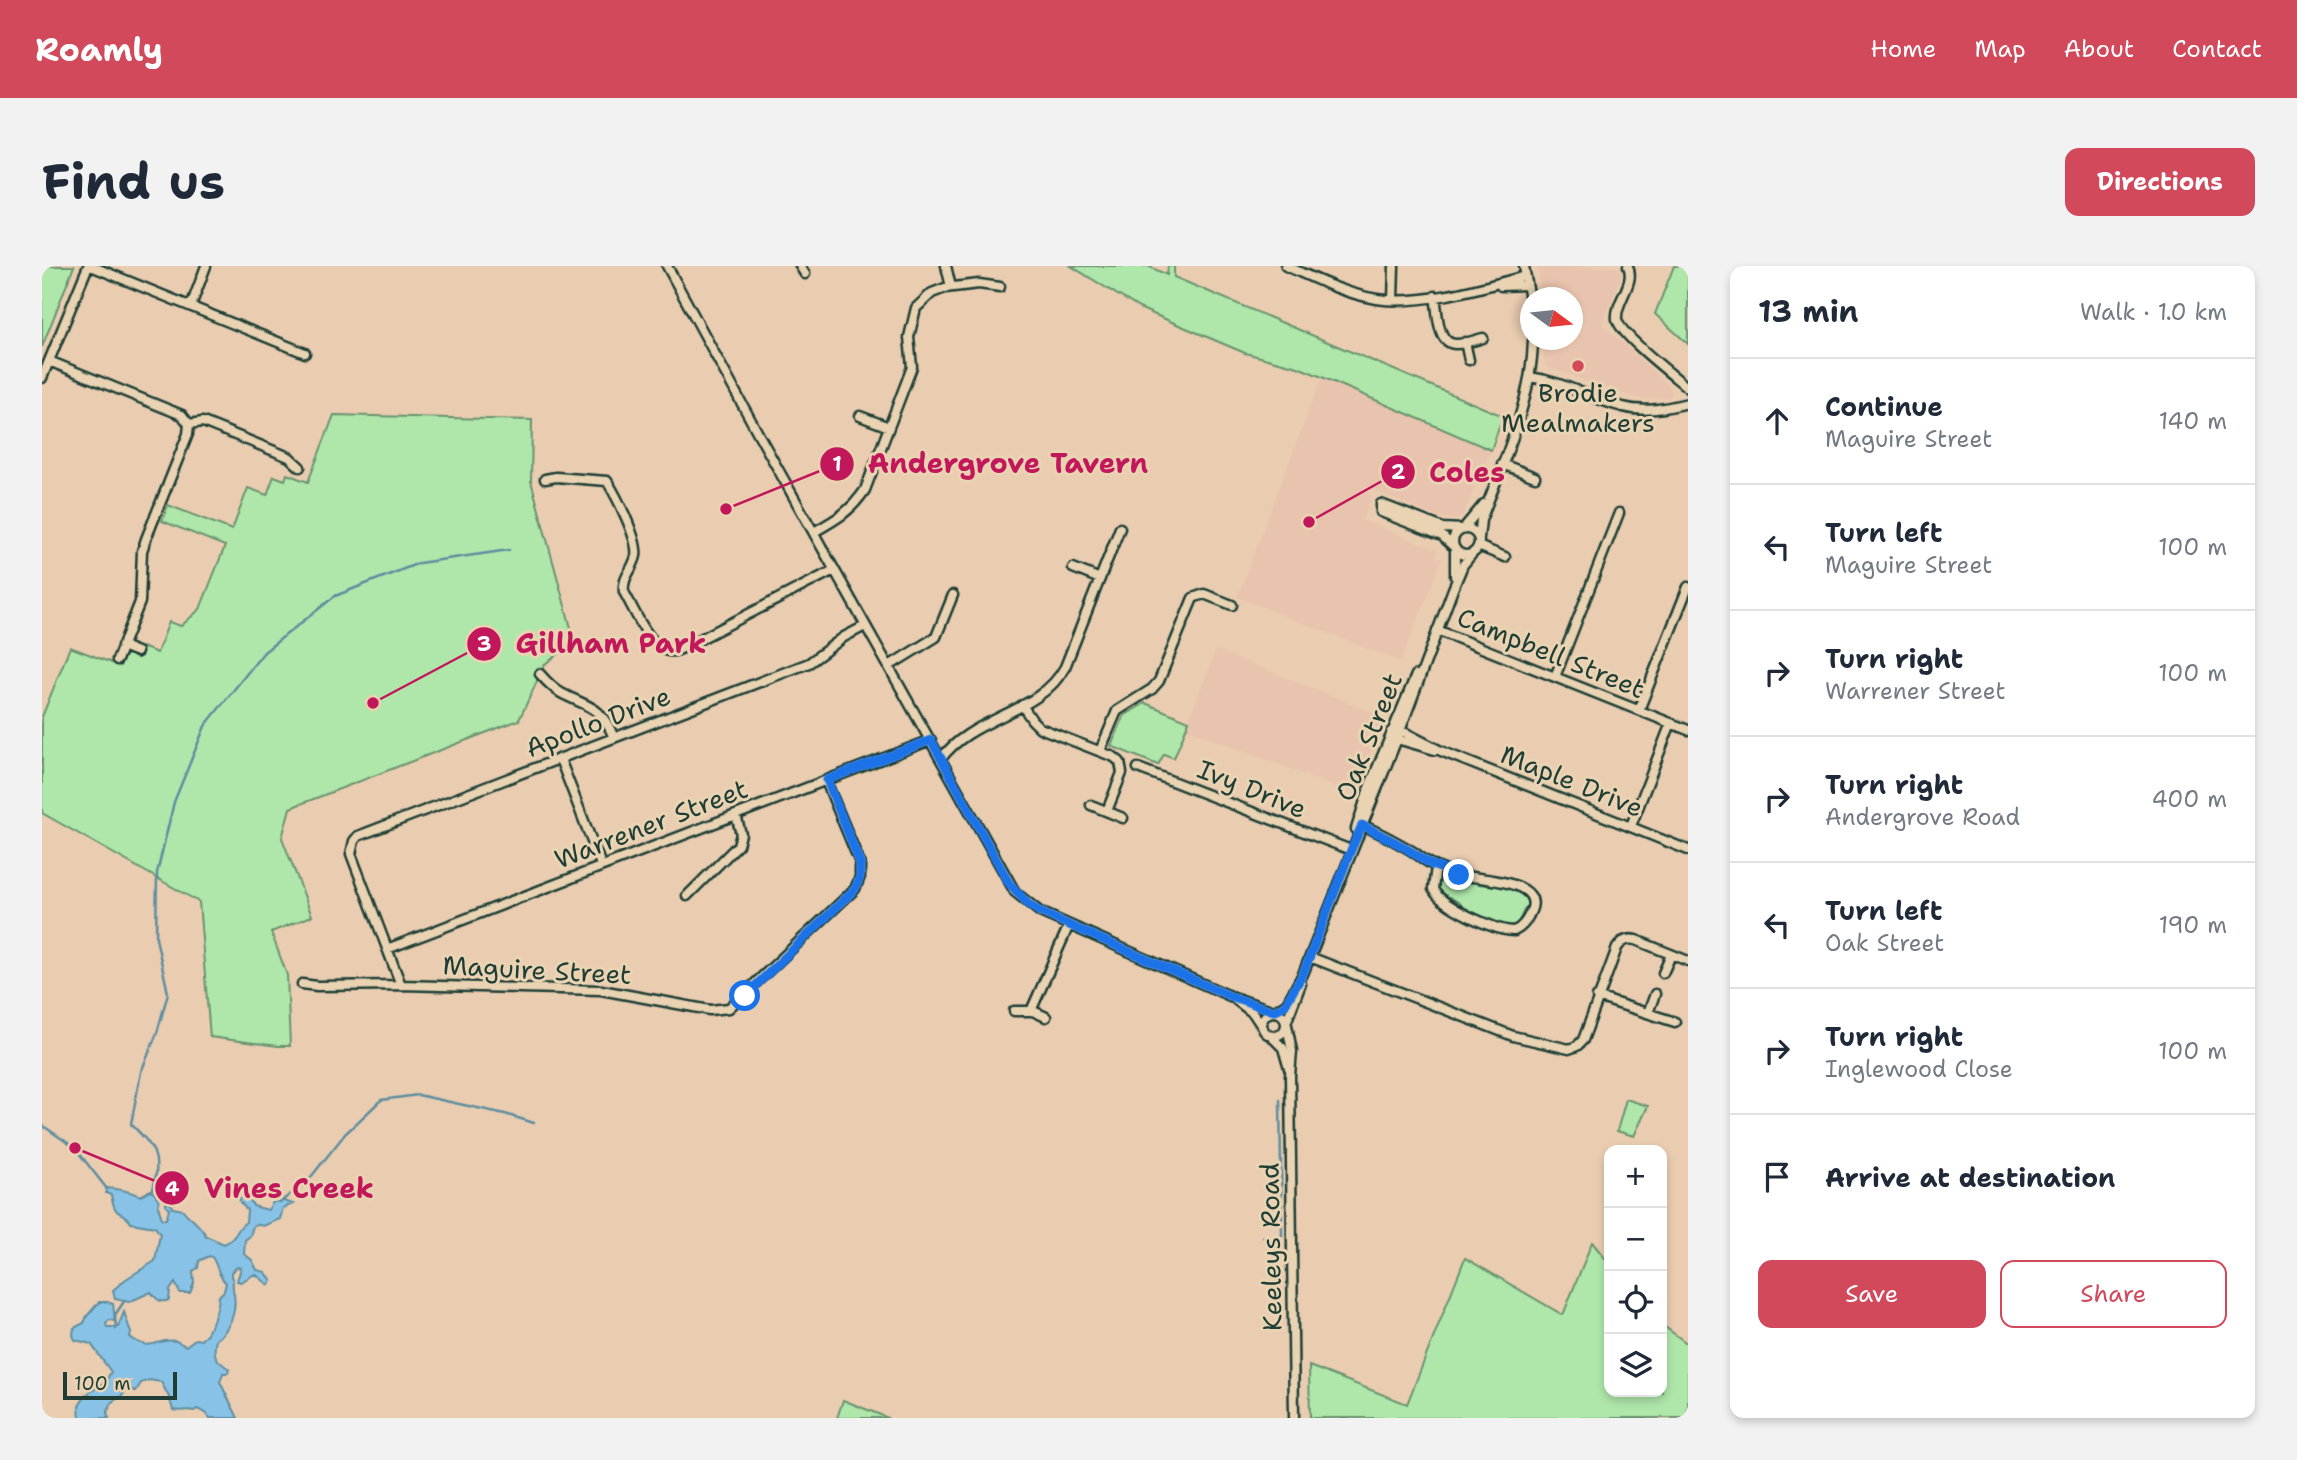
<!DOCTYPE html>
<html lang="en">
<head>
<meta charset="utf-8">
<style>
	body { margin:0; font-family:"Shantell Sans",sans-serif; background:#f2f2f3; color:#1f2937 }
	.controls { position:absolute; right:21px; bottom:21px; display:grid; overflow:hidden; border-radius:14px; box-shadow:0 4px 10px #0003 }
	.controls button { width:63px; height:63px; display:grid; place-items:center; padding:0; border:0; border-bottom:2px solid #e0e1e3; background:#fff; color:#1f2937; font:35px sans-serif }
	.compass { position:absolute; left:1478px; top:21px; width:63px; height:63px; border-radius:50%; background:#fff; box-shadow:0 4px 10px #0003; rotate:105deg }
	.scale { position:absolute; left:21px; bottom:18px; width:114px; box-sizing:border-box; padding-left:7px; border:4px solid #1f3d34; border-top:0; font-size:19px; line-height:24px; white-space:nowrap; color:#1f3d34; -webkit-text-stroke:5px #e9d3b2; paint-order:stroke }
	.stop { position:absolute; width:21px; height:21px; margin:-16px; border:5px solid #1a73e8; border-radius:50%; background:#fff }
	.stop.end { background:#1a73e8; border-color:#fff; box-shadow:0 2px 7px #0008 }
	.list { margin:0; padding:0; list-style:none }
	h2 { display:flex; justify-content:space-between; align-items:center; height:91px; margin:0; padding:0 28px; font-size:30px }
	h2 small { font-size:23px; font-weight:400; color:#747a83 }
	.list li { display:grid; grid-template-columns:46px 1fr auto; gap:21px; align-items:center; box-sizing:border-box; height:126px; padding:0 28px; border-top:2px solid #e0e1e3 }
	.list b { display:block; font-size:26px; white-space:nowrap }
	.list p { margin:0; font-size:23px; white-space:nowrap; color:#747a83 }
	.list em { font-size:23px; font-style:normal; color:#747a83 }
	.actions { display:flex; gap:14px; padding:21px 28px }
	.actions a { flex:1; padding:16px 0; border:2px solid #d1495b; border-radius:14px; text-align:center; font-size:24px; color:#d1495b }
	.actions .main { background:#d1495b; color:#fff }
	.icon { flex:none; width:38px; height:38px; fill:none; stroke:currentColor; stroke-width:2; stroke-linecap:round; stroke-linejoin:round }
	.map { position:relative; flex:none; width:1646px; height:1152px; overflow:hidden; border-radius:14px }
	header { display:flex; align-items:center; gap:42px; box-sizing:border-box; height:98px; padding:0 35px; background:#d1495b; color:#fff }
	header strong { font-size:33px }
	nav { display:flex; gap:38px; margin-inline-start:auto; font-size:24px }
	.intro { display:flex; align-items:center; justify-content:space-between; box-sizing:border-box; height:168px; padding:0 42px }
	h1 { margin:0; font-size:49px }
	.button { padding:18px 32px; border-radius:14px; background:#d1495b; color:#fff; font-size:24px; font-weight:700 }
	main { display:flex; gap:42px; padding:0 42px }
	aside { flex:1; background:#fff; border-radius:14px; box-shadow:0 4px 10px #0003 }
	.map>svg:first-child { display:block }
	.built { fill:#e8c3ad }
	.green { fill:#afe7aa; stroke:#67926f; stroke-width:2 }
	.water { fill:#88c3e7; stroke:#5e8d9f; stroke-width:2 }
	.lines { fill:none; stroke-linecap:round; stroke-linejoin:round }
	.stream { stroke:#5e8d9f; stroke-width:2.5 }
	.minor-casing { stroke:#1f3d34; stroke-width:13 }
	.minor { stroke:#e9d3b2; stroke-width:8 }
	.route { stroke:#1a73e8; stroke-width:9 }
	.poi-dot { fill:#d1495b; stroke:#e9d3b2; stroke-width:2.5 }
	.labels { text-anchor:middle; stroke-width:6; stroke-linejoin:round; paint-order:stroke }
	.poi-label { font-size:26px; fill:#1f3d34; stroke:#e9d3b2 }
	.street-label { font-size:26px; fill:#1f3d34; stroke:#e9d3b2 }
	.leader { fill:none; stroke:#c2185b; stroke-width:2.5 }
	.callout-dot { fill:#c2185b; stroke:#e9d3b2; stroke-width:2.5 }
	.mark-label { font-size:21px; text-anchor:middle; font-weight:bold; fill:#fff }
	.callout-label { font-size:28px; text-anchor:middle; font-weight:bold; fill:#c2185b; stroke:#e9d3b2; stroke-width:6; stroke-linejoin:round; paint-order:stroke }
</style>
</head>
<body>
<header>
<strong>Roamly</strong>
<nav><a>Home</a><a>Map</a><a>About</a><a>Contact</a></nav>
</header>
<div class="intro"><h1>Find us</h1><a class="button">Directions</a></div>
<main>
<div class="map">
<svg width="1646" height="1152" viewBox="0 0 1646 1152">
	<rect width="100%" height="100%" fill="#eacdb1"/>
	<filter id="ink" filterUnits="userSpaceOnUse"><feTurbulence type="fractalNoise" baseFrequency=".0143" numOctaves="2"/><feDisplacementMap in="SourceGraphic" scale="14" xChannelSelector="R" yChannelSelector="G"/><feConvolveMatrix kernelMatrix="1 2 1 2 8 2 1 2 1" color-interpolation-filters="sRGB"/></filter>
	<g filter="url(#ink)">
		<path class="built" d="M1495 0 1575 1 1580 7 1560 58 1628 121 1630 127 1627 132 1601 133 1587 130 1505 101 1502 94 1503 74H1531V32L1500 31Z
			M1280 111 1449 184 1421 249 1414 254 1395 251 1319 219 1330 231 1320 254 1396 284 1394 290 1400 293 1359 396 1195 331Z
			M1174 384 1343 451 1313 529 1144 462Z"/>
		<path class="green" d="M0 0H32L0 81Z
			M1029 0H1106L1125 9 1126 0H1132V11L1461 150 1449 184 1280 111 1256 101 1203 87 1097 42Z
			M1632 0H1646V78L1613 48Z
			M292 149 490 154 489 215 532 373 534 375 503 398 477 454 248 542 240 572 270 650 229 666 245 709 248 780H236L168 771 157 636 0 547V451L28 381 78 400 82 390 86 388 96 392 100 381 115 387 127 356 139 360 158 343 183 280 120 255 126 239 190 264 206 222 225 229 232 210 243 214 245 208 266 216Z
			M1103 437 1147 455 1132 492 1122 488 1116 499 1069 480 1082 450Z
			M1401 609 1434 615 1437 618 1452 620 1453 618C1467 621 1486 625 1486 642H1483L1475 659C1457 664 1435 648 1419 641V638L1408 631 1401 630 1394 622 1395 615Z
			M1584 833 1606 840 1592 870 1575 865Z
			M1550 976 1567 997V1126H1620V1059L1646 1078V1152H1268L1267 1100 1365 1138 1423 992 1521 1049Z
			M801 1134 846 1152H795Z"/>
		<path class="water" d="M64 922C71 923 78 923 84 925 95 927 98 934 107 925L111 926 117 934 116 940 120 953H124L127 943 124 939V937H129L130 942 141 944C148 953 159 959 164 970L182 978C195 973 194 962 204 956L205 944 198 936 197 932 208 933 211 940 226 944 231 936 242 935 251 938 241 942 238 953 221 960 214 958 211 960 208 970 203 974 202 988 210 994 215 1004 223 1006 230 1014 227 1019 213 1008 199 1016 195 1015 199 1002 195 1001 189 1006V1011L191 1013C190 1020 191 1022 192 1029 195 1046 187 1064 174 1074 170 1090 174 1094 187 1103L186 1107H181L178 1116 196 1152H168L164 1147 155 1143 152 1145C145 1143 139 1146 131 1144L127 1131 119 1116 107 1114 99 1117 94 1125 87 1123 83 1125 81 1129 70 1136 65 1147 67 1152H38L37 1140 44 1129 63 1116 69 1106 49 1078 33 1074 31 1069 32 1062 42 1057 45 1050 57 1036H66L71 1038 73 1055 67 1054 64 1058 65 1061H76L82 1046 89 1067 88 1071C110 1088 115 1071 134 1075 137 1076 141 1079 144 1080L153 1073 159 1074C169 1066 176 1043 177 1030L182 1025 184 1017C176 1010 176 1000 170 991L167 990 157 995 156 1002 151 1005 152 1017 148 1027H138L133 1017 128 1024 127 1034C118 1038 114 1032 109 1026L87 1036 73 1033 71 1024 84 1013 113 995 118 968 113 961 89 957C80 942 74 955 69 929L64 927Z"/>
		<g class="lines">
			<path class="stream" d="M0 859 33 882 65 923
				M99 930 111 923C120 890 112 881 89 858L99 806 115 767 126 727 114 672 115 607 132 536 163 460 222 386 293 330 377 297 467 284
				M238 936 265 916 303 868 339 834 376 829 463 848 492 857
				M1221 971 1237 974 1240 969 1238 834
				M74 1063 73 1049 83 1034"/>
			<defs>
				<path id="minor" d="M49 0 263 87
					M625 0 718 171 973 626 998 646 1188 730 1232 745
					M758 0 763 8
					M904 0 909 21
					M1244 0C1274 13 1303 28 1335 33 1378 40 1442 21 1483 10
					M1482 0 1489 40
					M1586 0C1594 18 1573 35 1575 53 1577 68 1632 110 1646 122
					M1459 20 1485 19
					M1393 30C1396 44 1394 78 1414 78 1422 78 1433 74 1441 72
					M1351 34 1352 0
					M149 40 164 0
					M1423 76 1427 94
					M7 95 140 149 147 158 146 168 104 273 100 285 98 336 75 394
					M1488 111C1523 116 1548 133 1581 141 1603 147 1625 142 1646 137
					M0 112 46 0
					M818 150 847 161
					M147 158 161 156 247 191 258 201
					M1460 198 1493 211
					M503 213 514 211 565 215C574 229 597 274 594 290 591 304 580 311 582 326 592 343 610 389 632 385 636 385 640 382 643 381L792 304
					M1411 276a13 13 0 1 1 26 0a13 13 0 1 1-26 0Z
					M1421 263 1442 238
					M772 266C795 253 808 246 823 224L870 101 867 71 874 42 890 27 903 22 937 18 958 21
					M1437 272 1439 254C1461 196 1490 136 1491 74
					M1436 280 1463 291
					M1412 281 1400 270 1339 246V238L1401 262 1420 263
					M1413 283V310
					M1031 302 1058 313
					M1395 364 1646 464
					M80 380 95 386
					M847 400 894 371 911 329
					M498 408C504 415 511 422 519 427 547 442 558 438 572 472
					M1513 411 1577 247
					M980 439 990 454 998 462 1072 491 1078 496 1080 507 1065 545
					M1597 444 1646 321
					M1349 466 1358 465 1364 467 1399 485 1646 584
					M1353 470 1355 473 1393 484
					M1058 485 1075 445 1110 423 1117 415 1151 332 1162 328 1190 339
					M518 493 559 599
					M899 493C930 450 998 448 1023 401L1078 262
					M1096 502 1309 584
					M1049 539 1081 552
					M1317 558C1335 565 1353 575 1370 585 1379 591 1387 598 1397 602 1405 606 1414 608 1423 610 1439 613 1502 615 1489 645 1485 654 1481 661 1472 665 1453 665 1399 640 1391 623L1394 601
					M1589 560 1629 457
					M1314 563 1328 519 1374 409
					M645 630 696 579 699 568 694 549
					M345 683 889 474
					M1268 691 1471 770 1527 783 1535 780 1541 774 1575 682C1579 675 1585 672 1594 674L1646 695
					M1621 707 1629 689
					M260 718 275 720 359 719 559 724 668 744 687 742 813 623 818 611V597L784 515
					M359 719 309 588 312 575 316 570 767 397 802 371 823 360
					M1555 731 1633 756
					M1194 734 1211 747 1219 759
					M972 745H991L1004 751
					M989 745 1027 659
					M1233 745 1245 737 1261 708 1355 473 1411 323 1421 299 1430 288
					M1220 758a12 12 0 1 1 24 0a12 12 0 1 1-24 0Z
					M1606 747 1613 728
					M1244 757 1259 718
					M1245 759 1250 785 1248 810 1252 1152
					M1229 770 1241 782 1247 803"/>
			</defs>
			<use href="#minor" class="minor-casing"/>
			<use href="#minor" class="minor"/>
		</g>
	</g>
	<g class="lines" filter="url(#ink)">
		<path class="route" d="M703 730 813 623 818 611V597L785 514 889 474 967 617 986 638 998 646 1027 659 1188 730 1232 745 1243 739 1261 708 1309 584 1320 559 1362 581 1390 599 1417 609"/>
	</g>
	<circle class="poi-dot" cx="1536" cy="100" r="7"/>
	<g class="labels">
		<g class="poi-label">
			<text x="1536" y="136">Brodie<tspan x="1536" dy="30">Mealmakers</tspan></text>
		</g>
		<g class="street-label">
			<text transform="translate(1509 387) rotate(22)" y="9">Campbell Street</text>
			<text transform="translate(556 456) rotate(-21)" y="9">Apollo Drive</text>
			<text transform="translate(1327 471) rotate(-68)" y="9">Oak Street</text>
			<text transform="translate(1530 515) rotate(22)" y="9">Maple Drive</text>
			<text transform="translate(1210 523) rotate(22)" y="9">Ivy Drive</text>
			<text transform="translate(609 558) rotate(-21)" y="9">Warrener Street</text>
			<text transform="translate(495 704) rotate(3)" y="9">Maguire Street</text>
			<text transform="translate(1229 981) rotate(-91)" y="9">Keeleys Road</text>
		</g>
	</g>
	<path class="leader" d="M684 243L795 198M1267 256L1356 206M331 437L442 378M33 882L130 922"/>
	<g class="callout-dot">
		<circle cx="684" cy="243" r="7"/>
		<circle cx="1267" cy="256" r="7"/>
		<circle cx="331" cy="437" r="7"/>
		<circle cx="33" cy="882" r="7"/>
		<circle cx="795" cy="198" r="18"/>
		<circle cx="1356" cy="206" r="18"/>
		<circle cx="442" cy="378" r="18"/>
		<circle cx="130" cy="922" r="18"/>
	</g>
	<g class="mark-label">
		<text x="795" y="205">1</text>
		<text x="1356" y="213">2</text>
		<text x="442" y="385">3</text>
		<text x="130" y="930">4</text>
	</g>
	<g class="callout-label">
		<text x="966" y="207">Andergrove Tavern</text>
		<text x="1425" y="216">Coles</text>
		<text x="569" y="387">Gillham Park</text>
		<text x="247" y="932">Vines Creek</text>
	</g>
</svg>
<div class="controls">
<button>+</button>
<button>−</button>
<button><svg class="icon" aria-label="locate" viewBox="0 0 24 24"><circle cx="12" cy="12" r="6"/><path d="M12 2v4M12 18v4M2 12h4M18 12h4"/></svg></button>
<button><svg class="icon" aria-label="layers" viewBox="0 0 24 24"><path d="M12 4l9 5-9 5-9-5zM3 14l9 5 9-5"/></svg></button>
</div>
<svg class="compass" viewBox="-18 -18 36 36"><path d="M0-13l5 13h-10z" fill="#e53935"/><path d="M0 13l5-13h-10z" fill="#747a83"/></svg>
<div class="scale">100 m</div>
<div class="stop" style="left:703px;top:730px"></div>
<div class="stop end" style="left:1417px;top:609px"></div>
</div>
<aside>
<h2>13 min<small>Walk · 1.0 km</small></h2>
<ul class="list">
<li><svg class="icon" aria-label="ahead" viewBox="0 0 24 24"><path d="M12 20V5M6 11l6-6 6 6"/></svg><div><b>Continue</b><p>Maguire Street</p></div><em>140 m</em></li>
<li><svg class="icon" aria-label="left" viewBox="0 0 24 24"><path d="M17 20v-9H6M10 6l-5 5 5 5"/></svg><div><b>Turn left</b><p>Maguire Street</p></div><em>100 m</em></li>
<li><svg class="icon" aria-label="right" viewBox="0 0 24 24"><path d="M7 20v-9h11M14 6l5 5-5 5"/></svg><div><b>Turn right</b><p>Warrener Street</p></div><em>100 m</em></li>
<li><svg class="icon" aria-label="right" viewBox="0 0 24 24"><path d="M7 20v-9h11M14 6l5 5-5 5"/></svg><div><b>Turn right</b><p>Andergrove Road</p></div><em>400 m</em></li>
<li><svg class="icon" aria-label="left" viewBox="0 0 24 24"><path d="M17 20v-9H6M10 6l-5 5 5 5"/></svg><div><b>Turn left</b><p>Oak Street</p></div><em>190 m</em></li>
<li><svg class="icon" aria-label="right" viewBox="0 0 24 24"><path d="M7 20v-9h11M14 6l5 5-5 5"/></svg><div><b>Turn right</b><p>Inglewood Close</p></div><em>100 m</em></li>
<li><svg class="icon" aria-label="arrive" viewBox="0 0 24 24"><path d="M6 21V4h12l-3 4 3 4H6"/></svg><div><b>Arrive at destination</b></div></li>
</ul>
<div class="actions"><a class="main">Save</a><a>Share</a></div>
</aside>
</main>
</body>
</html>
